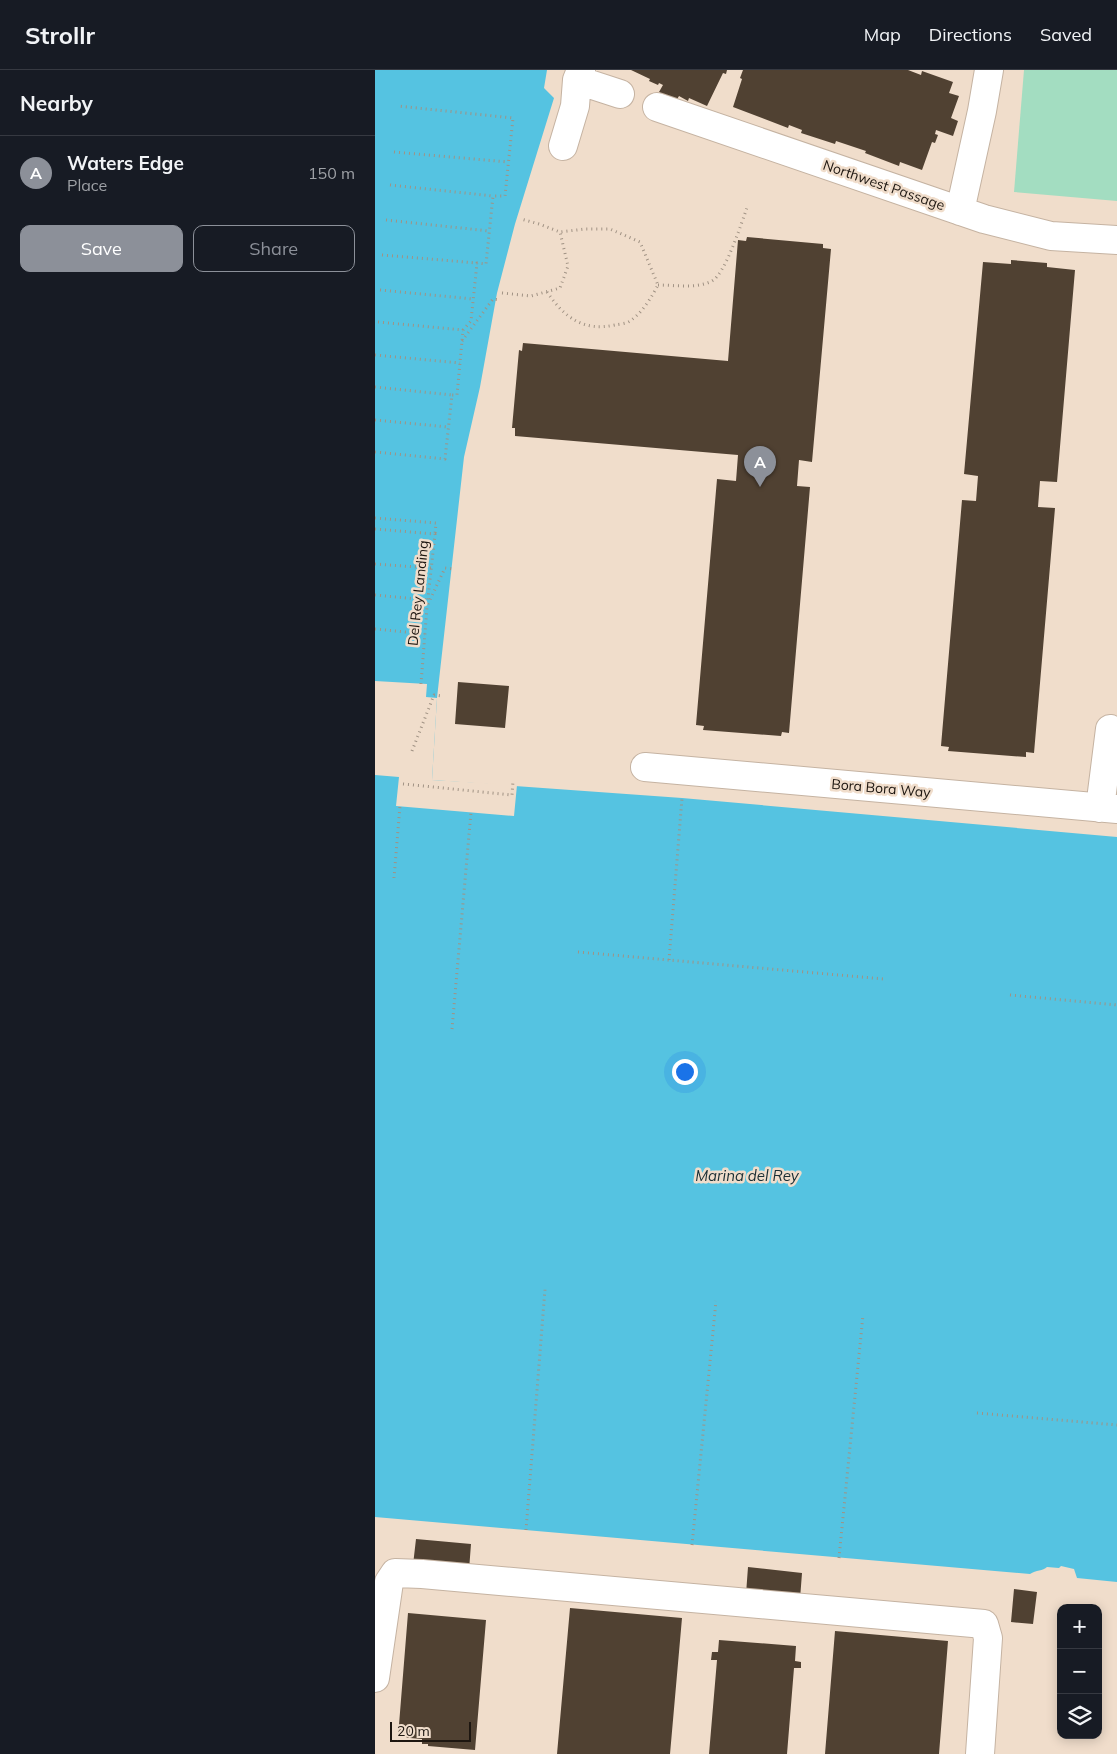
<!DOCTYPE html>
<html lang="en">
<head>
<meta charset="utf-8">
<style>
	body { margin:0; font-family:Mulish,sans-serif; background:#20242c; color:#f1f3f6 }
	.controls { position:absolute; right:15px; bottom:15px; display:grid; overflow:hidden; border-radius:10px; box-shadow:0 2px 12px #0003 }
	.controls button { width:45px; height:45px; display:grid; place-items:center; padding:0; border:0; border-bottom:1px solid #363941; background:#171b24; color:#f1f3f6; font:25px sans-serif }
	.scale { position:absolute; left:15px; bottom:12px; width:81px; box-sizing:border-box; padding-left:5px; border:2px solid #1d1610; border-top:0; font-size:14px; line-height:18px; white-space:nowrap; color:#1d1610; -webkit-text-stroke:4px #f0ddcb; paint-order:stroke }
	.you { position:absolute; left:309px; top:1001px; width:18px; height:18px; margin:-12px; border:4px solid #fff; border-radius:50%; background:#1a73e8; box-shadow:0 0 0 8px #1a73e833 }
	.badge { display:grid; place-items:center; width:32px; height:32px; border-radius:50%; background:#8c9099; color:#fff; font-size:16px; font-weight:700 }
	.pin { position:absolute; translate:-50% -41px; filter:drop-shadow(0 1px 2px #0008) }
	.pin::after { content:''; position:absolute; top:26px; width:18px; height:15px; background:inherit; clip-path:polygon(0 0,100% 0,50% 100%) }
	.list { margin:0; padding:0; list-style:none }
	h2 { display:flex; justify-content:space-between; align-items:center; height:65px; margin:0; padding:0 20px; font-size:21px }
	h2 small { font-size:16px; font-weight:400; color:#9ea1a6 }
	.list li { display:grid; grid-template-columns:32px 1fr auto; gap:15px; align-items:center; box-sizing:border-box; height:75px; padding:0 20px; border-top:1px solid #363941 }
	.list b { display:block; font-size:19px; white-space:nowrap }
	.list p { margin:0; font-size:16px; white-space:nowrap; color:#9ea1a6 }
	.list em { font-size:16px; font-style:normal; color:#9ea1a6 }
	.actions { display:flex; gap:10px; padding:15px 20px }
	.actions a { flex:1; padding:11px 0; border:1px solid #8c9099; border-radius:10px; text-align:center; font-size:18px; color:#8c9099 }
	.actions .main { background:#8c9099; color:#fff }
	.icon { flex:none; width:28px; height:28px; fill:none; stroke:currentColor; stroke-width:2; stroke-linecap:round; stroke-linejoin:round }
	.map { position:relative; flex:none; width:742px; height:1684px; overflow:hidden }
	header { display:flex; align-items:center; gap:30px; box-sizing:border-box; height:70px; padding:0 25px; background:#171b24; border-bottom:1px solid #363941 }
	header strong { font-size:24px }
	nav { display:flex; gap:28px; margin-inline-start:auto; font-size:18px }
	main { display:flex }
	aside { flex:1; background:#171b24 }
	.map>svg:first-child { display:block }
	.green { fill:#a3ddc1 }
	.water { fill:#55c3e1 }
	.pier { fill:#f0ddcb }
	.building { fill:#504132 }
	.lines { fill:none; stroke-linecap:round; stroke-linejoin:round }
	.minor-casing { stroke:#c5b3a2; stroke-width:30 }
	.path { stroke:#a09284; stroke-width:3; stroke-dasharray:1 4; stroke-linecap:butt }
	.minor { stroke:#fff; stroke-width:28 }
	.labels { text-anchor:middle; stroke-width:5; stroke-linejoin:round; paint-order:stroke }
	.street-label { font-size:14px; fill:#1d1610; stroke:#f0ddcb }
	.water-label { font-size:15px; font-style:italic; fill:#1a2e34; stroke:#f0ddcb }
</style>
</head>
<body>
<header>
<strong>Strollr</strong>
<nav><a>Map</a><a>Directions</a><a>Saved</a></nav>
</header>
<main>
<aside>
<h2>Nearby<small></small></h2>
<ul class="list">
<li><span class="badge">A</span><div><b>Waters Edge</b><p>Place</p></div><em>150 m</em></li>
</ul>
<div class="actions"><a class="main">Save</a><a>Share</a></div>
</aside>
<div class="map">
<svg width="742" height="1684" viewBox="0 0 742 1684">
	<rect width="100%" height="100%" fill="#f0ddcb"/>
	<path class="green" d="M649 0H742V131L639 122Z"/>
	<path class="water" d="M0 0H172L169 18 179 28 140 154 122 223 105 317 89 387 62 628 57 710 307 728 742 767V1512L702 1508 699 1499 686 1496 684 1498 672 1497C668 1501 661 1500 655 1504L0 1447Z"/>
	<path class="pier" d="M0 611 52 614 51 627 62 628 57 710 142 715 139 746 21 736 24 707 0 705Z"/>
	<path class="building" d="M256 0H352L351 4 348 3 332 36 314 28 313 31 304 26 301 31 284 22 288 15 284 13 283 15 274 11 275 9Z
		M368 0H533L546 5 547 1 578 12 574 23 584 26 576 48 583 51 578 66 561 60 560 64 563 65 560 73 557 72 547 100 525 92 524 96 490 83 491 81 461 71 460 74 426 63 427 60 414 55 413 58 358 37 367 9 365 8Z
		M372 167 448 174V178L456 179 437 392 424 390 422 416 435 417 414 663 407 662 406 666 328 660 329 656 321 655 342 409 361 411 363 385 140 366V358H137L144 280 147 281 148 273 353 291 363 170 371 171Z
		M636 190 672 193V197L700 200 682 412 665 411 663 437 680 438 659 683 651 682V687L573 681 574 677 566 676 587 430 601 431 603 406 589 404 608 192 636 194Z
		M83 612 134 616 130 658 80 654Z
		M41 1469 96 1474 94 1500 38 1495Z
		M373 1497 427 1503 425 1529 371 1524Z
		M639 1519 662 1522 658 1554 636 1552Z
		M195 1538 307 1548 295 1684H182Z
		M33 1543 111 1550 100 1680 53 1676V1674H47V1669L23 1667Z
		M460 1561 573 1571 564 1684H450Z
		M344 1570 421 1576 420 1591 426 1592V1598H419L412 1684H334L342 1590H336L337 1582H343Z"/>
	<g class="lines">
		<defs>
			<path id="minor" d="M202 10 245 24
				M282 37 609 149 676 166 742 170
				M188 76 200 36 202 10 206 0
				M585 141 607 41 614 0
				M270 697 742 739
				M725 738 735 659
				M0 1608 14 1512 20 1503 47 1504 609 1554 613 1568 605 1684"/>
		</defs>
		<use href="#minor" class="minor-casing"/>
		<path class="path" d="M19 82 133 92
			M15 115 118 126
			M11 150 114 161
			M7 185 102 193
			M283 215C300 215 321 219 337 211 351 203 367 151 373 135
			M5 220 98 229
			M172 222C189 247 208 262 240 255 244 254 251 254 255 251 268 242 276 228 283 215L265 172 235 159H210L185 162
			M127 223 156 226 185 218 193 196 185 162 164 154 146 149
			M3 252 88 260
			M87 271 118 229 125 230
			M0 285 85 293
			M0 317 77 325
			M0 350 73 357
			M0 382 70 389 77 325H82L88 260 96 251 102 193 111 194 118 126H130L138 48 23 36
			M0 448 61 453 60 464
			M0 459 60 464 52 537 46 614
			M0 494 56 498
			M0 525 53 530
			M53 534 70 498 79 499
			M0 559 50 564
			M37 681 59 625 68 626
			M28 714 137 725 138 711
			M19 808 25 736
			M203 882 509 909
			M294 890 307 728
			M635 925 742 935
			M77 959 96 742
			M602 1343 742 1355
			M151 1460 170 1219
			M317 1475 341 1231
			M464 1488 488 1245"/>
		<use href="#minor" class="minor"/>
	</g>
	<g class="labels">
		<g class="street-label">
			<text transform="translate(509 115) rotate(19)" y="5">Northwest Passage</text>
			<text transform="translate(43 523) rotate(-84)" y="5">Del Rey Landing</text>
			<text transform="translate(506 718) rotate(5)" y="5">Bora Bora Way</text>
		</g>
		<g class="water-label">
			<text x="372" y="1111">Marina del Rey</text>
		</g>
	</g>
</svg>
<div class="controls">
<button>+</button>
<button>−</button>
<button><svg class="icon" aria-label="layers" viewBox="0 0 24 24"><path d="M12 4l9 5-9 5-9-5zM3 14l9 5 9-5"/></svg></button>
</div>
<div class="scale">20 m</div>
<div class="you"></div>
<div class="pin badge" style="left:385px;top:417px">A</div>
</div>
</main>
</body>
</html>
